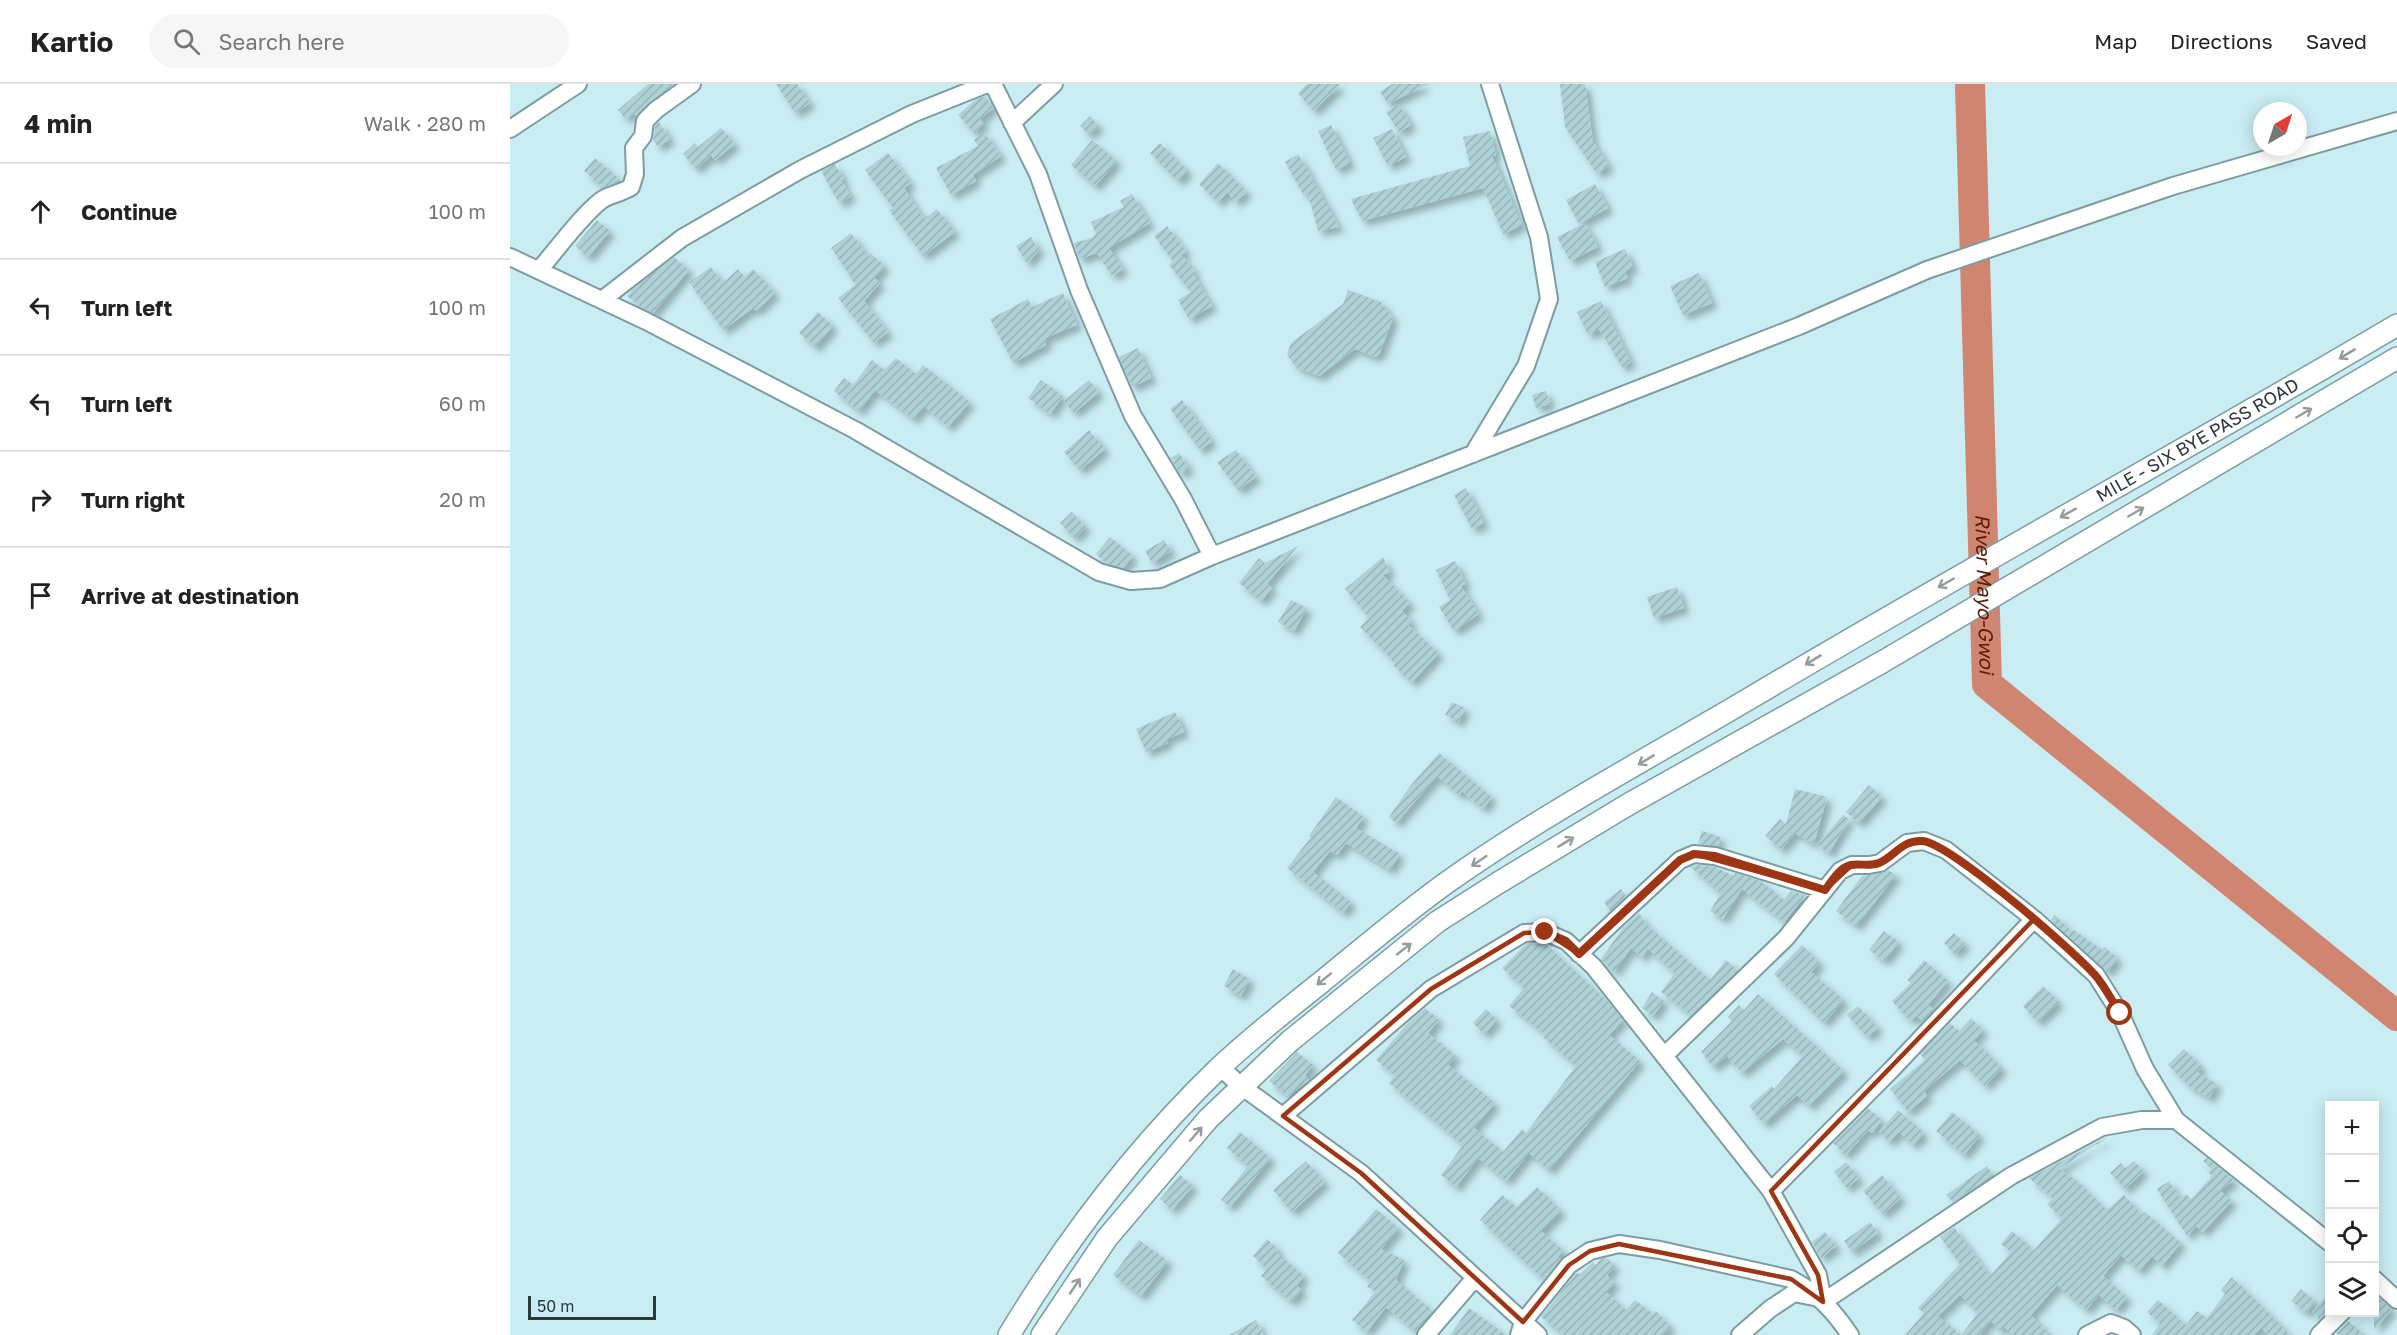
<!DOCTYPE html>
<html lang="en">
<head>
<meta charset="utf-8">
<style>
	body { margin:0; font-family:"Golos Text",sans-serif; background:#f6f6f6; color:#222 }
	.controls { position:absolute; right:18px; bottom:18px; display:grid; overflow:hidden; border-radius:0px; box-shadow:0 3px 15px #0003 }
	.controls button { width:54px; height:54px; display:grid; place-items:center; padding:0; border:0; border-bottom:2px solid #e0e0e0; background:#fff; color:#222; font:30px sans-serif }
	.compass { position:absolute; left:1743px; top:18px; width:54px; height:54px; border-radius:50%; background:#fff; box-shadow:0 3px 15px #0003; rotate:39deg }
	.scale { position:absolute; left:18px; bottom:15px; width:128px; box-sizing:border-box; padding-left:6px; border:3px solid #2b393b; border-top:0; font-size:16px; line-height:21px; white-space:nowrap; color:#2b393b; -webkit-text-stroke:4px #c9edf3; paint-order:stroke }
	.stop { position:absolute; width:18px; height:18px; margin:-14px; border:4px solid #9d3614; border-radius:50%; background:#fff }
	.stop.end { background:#9d3614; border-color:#fff; box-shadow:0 2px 6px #0008 }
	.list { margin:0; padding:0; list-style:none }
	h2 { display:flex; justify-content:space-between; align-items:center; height:78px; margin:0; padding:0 24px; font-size:26px }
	h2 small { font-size:20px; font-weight:400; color:#767676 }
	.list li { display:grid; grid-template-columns:39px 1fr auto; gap:18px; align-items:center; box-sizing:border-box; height:96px; padding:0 24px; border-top:2px solid #e0e0e0 }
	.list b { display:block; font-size:22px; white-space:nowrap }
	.list em { font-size:20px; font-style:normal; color:#767676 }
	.icon { flex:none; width:33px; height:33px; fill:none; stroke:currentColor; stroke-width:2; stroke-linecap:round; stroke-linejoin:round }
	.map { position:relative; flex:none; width:1887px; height:1251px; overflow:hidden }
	header { display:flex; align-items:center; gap:36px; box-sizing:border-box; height:84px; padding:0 30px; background:#fff; border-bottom:2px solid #e0e0e0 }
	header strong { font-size:28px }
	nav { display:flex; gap:33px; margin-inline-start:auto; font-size:21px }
	.search { width:420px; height:54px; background:#f6f6f6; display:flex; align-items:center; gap:15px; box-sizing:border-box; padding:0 21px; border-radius:33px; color:#767676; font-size:22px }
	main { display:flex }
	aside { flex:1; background:#fff }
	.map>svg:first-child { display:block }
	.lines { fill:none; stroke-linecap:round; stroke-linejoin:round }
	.river { stroke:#cf856f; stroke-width:30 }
	.building { fill:url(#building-hatch); filter:url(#shadow) }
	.minor-casing { stroke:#7b9da2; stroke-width:20 }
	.tertiary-casing { stroke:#7b9da2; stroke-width:24 }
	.minor { stroke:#fff; stroke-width:16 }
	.tertiary { stroke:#fff; stroke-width:21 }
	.oneway { stroke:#959c9d }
	.route { stroke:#9d3614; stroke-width:8 }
	.marked { fill:none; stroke:#9d3614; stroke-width:4.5; stroke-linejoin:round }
	.labels { text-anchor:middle; stroke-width:5; stroke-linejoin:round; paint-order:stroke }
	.street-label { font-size:18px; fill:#2b393b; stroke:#c9edf3 }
	.water-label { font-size:20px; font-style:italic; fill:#5d1b05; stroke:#c9edf3 }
</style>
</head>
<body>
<header>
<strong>Kartio</strong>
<div class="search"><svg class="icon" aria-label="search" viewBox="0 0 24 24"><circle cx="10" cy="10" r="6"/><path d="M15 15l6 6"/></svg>Search here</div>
<nav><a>Map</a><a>Directions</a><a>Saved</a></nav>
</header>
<main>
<aside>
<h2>4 min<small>Walk · 280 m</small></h2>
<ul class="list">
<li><svg class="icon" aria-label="ahead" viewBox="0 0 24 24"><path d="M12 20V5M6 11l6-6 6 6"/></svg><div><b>Continue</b></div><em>100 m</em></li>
<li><svg class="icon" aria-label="left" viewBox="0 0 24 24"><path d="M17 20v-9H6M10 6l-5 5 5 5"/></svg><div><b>Turn left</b></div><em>100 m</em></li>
<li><svg class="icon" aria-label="left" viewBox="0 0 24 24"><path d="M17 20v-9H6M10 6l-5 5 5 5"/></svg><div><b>Turn left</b></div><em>60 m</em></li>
<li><svg class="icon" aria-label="right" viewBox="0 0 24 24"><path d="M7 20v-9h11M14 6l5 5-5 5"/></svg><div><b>Turn right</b></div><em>20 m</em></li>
<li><svg class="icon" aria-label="arrive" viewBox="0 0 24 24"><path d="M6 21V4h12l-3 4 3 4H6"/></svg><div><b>Arrive at destination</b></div></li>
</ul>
</aside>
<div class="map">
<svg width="1887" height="1251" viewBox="0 0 1887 1251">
	<defs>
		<pattern id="building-hatch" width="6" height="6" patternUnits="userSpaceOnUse" patternTransform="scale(1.5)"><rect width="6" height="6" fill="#aed1d6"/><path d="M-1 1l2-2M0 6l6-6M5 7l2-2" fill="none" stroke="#96b4b9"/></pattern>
		<filter id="shadow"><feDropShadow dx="5.5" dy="5.5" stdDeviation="3" flood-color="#0004"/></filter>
	</defs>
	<rect width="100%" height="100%" fill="#c9edf3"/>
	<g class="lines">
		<path class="river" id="s1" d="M1460 0 1477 600 1887 932"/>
	</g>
	<path class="building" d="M138 0H164L140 18 126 32 124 29 116 35 108 26Z
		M266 0H287L300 19 285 29Z
		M797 0H831L804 27 788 9Z
		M882 0H918L878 20 870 8Z
		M1050 0H1075L1083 57 1099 82 1087 90 1055 43Z
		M476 12 483 24 470 35 474 40 464 49 448 31 465 16Z
		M889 20 901 41 889 48 876 28Z
		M580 32 589 42 579 51 570 42Z
		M149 38 160 55 148 63 143 56 145 42Z
		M821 41 840 79 826 86 808 47Z
		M211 44 225 60 205 76 201 71 186 85 173 70 185 59 188 63Z
		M882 45 896 73 878 82 863 54Z
		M980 47 986 71 982 72 1012 141 993 150 973 104 852 137 841 115 960 82 953 53Z
		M474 48 491 72 463 91 466 97 441 111 426 84 468 62 464 56Z
		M582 56 607 77 585 102 561 81Z
		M650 59 678 87 668 97 640 69Z
		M378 69 401 99 394 104 414 135 427 125 445 148 413 172 379 126 383 124 355 86Z
		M788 70 800 91 829 143 808 147 798 109 794 112 775 78Z
		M85 74 108 94 103 100 93 103 74 87Z
		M708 79 737 108 725 118 718 108 708 118 689 100Z
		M325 80 334 95 331 96 341 112 329 119 311 87Z
		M1085 100 1098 124 1069 140 1056 116Z
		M622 110 640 139 599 164 613 185 602 192 587 169 569 175 564 159 582 154 586 150 581 138 614 123 610 117Z
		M87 136 100 147 78 173 65 162Z
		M1075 139 1088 163 1060 177 1047 153Z
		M657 142 676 167 663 177 644 152Z
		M341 149 359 173 361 170 375 182 364 194 370 199 354 217 378 248 364 259 328 214 346 200 340 194 341 193 321 164Z
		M521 153 529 166 517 180 506 162Z
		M1115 165 1123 183 1115 187 1118 194 1095 203 1085 178Z
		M672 171 685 187 683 189 702 222 679 235 668 216 681 208 659 181Z
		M164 173 179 186 143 229 128 221 117 212 123 205Z
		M201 183 213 199 228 185 235 193 243 185 265 209 246 227 243 224 213 246 179 198Z
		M1189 189 1202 219 1173 231 1160 202Z
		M838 206 871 218 883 234 870 269 865 273 845 265 809 292 786 283 777 271 781 259 833 220Z
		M553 209 567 241 535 254 536 261 503 279 480 235 518 215 522 223Z
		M1091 217 1121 278 1112 283 1089 245 1078 251 1067 228Z
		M308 228 323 242 305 263 289 249Z
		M628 264 641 294 622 303 609 273Z
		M386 274 406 290 413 281 460 318 438 343 414 322 403 335 365 306 349 327 324 307 334 294 343 301 362 276 374 286Z
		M531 296 553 312 540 330 518 314Z
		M579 296 589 308 564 329 554 317Z
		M1036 307 1040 320 1026 324 1022 311Z
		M672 316 702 357 690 366 660 325Z
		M579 346 595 365 570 386 554 368Z
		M726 366 746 393 728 406 707 378Z
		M669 369 679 384 670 390 661 374Z
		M956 404 974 439 962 445 944 411Z
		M562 428 576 443 564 454 550 439Z
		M600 453 623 472 613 484 596 479 586 470Z
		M654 456 661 467 642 479 635 467Z
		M788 462 757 500 762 504 751 517 729 499 749 474 755 479Z
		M873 473 880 488 873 491 900 519 892 527 902 537 898 541 929 569 902 598 883 581 885 579 850 543 859 534 835 505Z
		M945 477 956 500 951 502 969 530 944 547 929 523 940 516 926 486Z
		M1167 503 1174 524 1144 534 1137 513Z
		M781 516 797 524 784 547 768 538Z
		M942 618 955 624 949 638 935 631Z
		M665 628 674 648 657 655 658 659 636 668 626 645Z
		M929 669 982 713 973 725 952 707 949 711 927 692 886 739 879 733 901 701Z
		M1359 701 1372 713 1349 739 1336 728Z
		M1285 705 1317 713 1304 760 1285 749 1269 768 1270 764 1255 752 1270 735 1276 740Z
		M826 713 854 733 846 744 890 770 880 786 836 759 827 771 820 767 803 788 841 818 833 829 777 784 801 753 799 752Z
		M1333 731 1339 735 1319 769 1307 761Z
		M1192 747 1211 753 1208 762 1188 760Z
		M1186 781 1203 782 1224 792 1225 789 1251 797 1274 816 1281 807 1295 811 1274 838 1232 805 1213 835 1200 827 1211 809 1180 783Z
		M1378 786 1386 791 1346 842 1326 827 1352 792 1372 789Z
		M1111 805 1116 812 1100 827 1094 818Z
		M1129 829 1137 841 1200 896 1216 876 1228 886 1181 931 1151 908 1165 889 1138 865 1132 873 1121 864 1104 888 1091 875 1113 844Z
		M1545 831 1562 848 1564 846 1592 866 1595 863 1608 875 1597 888 1541 836Z
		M1374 847 1389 858 1374 877 1359 866Z
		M1444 849 1455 860 1445 870 1434 859Z
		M1017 859 1036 860 1096 916 1113 936 1099 951 1130 977 1039 1086 1019 1069 996 1097 968 1074 946 1103 931 1091 953 1061 879 999 885 991 866 976 898 939 915 924 929 936 918 949 946 972 938 981 985 1019 964 1044 993 1068 1012 1045 1016 1049 1066 982 1033 953 1035 950 999 922 1014 904 992 884Z
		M1292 861 1310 879 1301 888 1334 916 1314 939 1264 890Z
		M1414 876 1438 897 1418 921 1424 925 1413 937 1406 932 1400 937 1382 917 1401 899 1397 896Z
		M723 885 740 895 731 912 714 902Z
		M1533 902 1549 918 1528 938 1513 922Z
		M1142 908 1154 917 1143 932 1132 924Z
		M1248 910 1334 987 1299 1022 1287 1011 1254 1040 1239 1022 1262 1002 1264 1005 1293 972 1273 955 1232 989 1217 972 1203 983 1191 968 1222 937 1218 933 1229 921 1234 926Z
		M1348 922 1368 944 1357 953 1337 931Z
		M976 925 987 936 974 950 963 939Z
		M1461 934 1473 946 1464 956 1492 984 1475 1002 1450 976 1414 1007 1417 1012 1398 1028 1380 1005 1415 976 1410 970 1440 939 1449 947Z
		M1674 965 1692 983 1687 988 1707 1000 1699 1014 1680 1003 1658 981Z
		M787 968 803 981 795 991 799 996 777 1012 759 997Z
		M1358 1024 1372 1036 1362 1049 1358 1046 1336 1071 1323 1059Z
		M1388 1026 1414 1049 1403 1061 1389 1048 1379 1058 1369 1048Z
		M1442 1028 1470 1051 1454 1071 1426 1047Z
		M730 1048 761 1074 720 1123 711 1116 738 1082 717 1064Z
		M1598 1053 1588 1061 1586 1060 1550 1085 1567 1097 1597 1126 1614 1111 1632 1131 1635 1128 1671 1159 1652 1182 1642 1172 1629 1187 1611 1171 1593 1192 1617 1213 1606 1226 1589 1211 1576 1226 1547 1201 1521 1231 1541 1251H1504L1494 1243 1489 1247 1481 1236 1469 1251H1451L1468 1229 1450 1211 1428 1232 1451 1251H1395L1414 1229 1408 1224 1450 1180 1430 1153 1444 1143 1480 1192 1501 1168 1491 1160 1502 1147 1524 1166 1552 1134 1537 1120 1543 1114 1519 1094Z
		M1697 1074 1724 1096 1710 1107 1722 1117 1693 1148 1686 1142 1677 1152 1647 1105 1659 1097 1671 1115 1676 1110 1681 1115 1702 1092 1698 1088 1702 1085 1693 1077Z
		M796 1077 815 1098 782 1128 763 1106Z
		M1624 1077 1634 1087 1615 1105 1600 1089 1611 1079 1616 1084Z
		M1336 1078 1349 1094 1337 1104 1324 1088Z
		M1477 1082 1482 1089 1471 1099 1443 1118 1436 1111Z
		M670 1091 683 1102 662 1126 650 1115Z
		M1372 1091 1391 1114 1373 1130 1353 1107Z
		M1027 1103 1051 1127 1031 1147 1053 1166 1048 1173 1050 1175 1034 1196 970 1136 992 1111 1006 1123Z
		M866 1125 889 1144 871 1165 894 1176 886 1196 923 1227 906 1248 876 1223 857 1248 842 1236 866 1207 857 1203 860 1197 828 1169Z
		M1360 1138 1368 1149 1342 1168 1334 1157Z
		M1315 1148 1326 1162 1311 1174 1302 1158Z
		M757 1155 768 1165 766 1168 794 1192 787 1201 792 1206 781 1218 751 1192 757 1185 743 1172Z
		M629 1156 658 1177 631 1212 603 1191Z
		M1097 1174 1105 1182 1097 1191 1105 1199 1096 1208 1116 1226 1125 1216 1143 1230 1146 1227 1161 1243 1152 1251H1055L1031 1233 1066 1189 1070 1190 1083 1178 1086 1181 1090 1175Z
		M1722 1193 1781 1251H1758L1751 1244 1744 1251H1642L1650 1239 1637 1228 1648 1216 1676 1241 1687 1227 1697 1234 1715 1210 1711 1206Z
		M1791 1205 1806 1218 1796 1229 1781 1217Z
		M1820 1208V1226L1810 1235 1802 1228Z
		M1864 1210 1882 1225 1864 1246Z
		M959 1224 996 1251H940Z
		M746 1236 754 1251H719Z
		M1838 1237 1855 1251H1829L1826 1249Z"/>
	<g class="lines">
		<defs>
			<path id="minor" d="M483 0 528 90 569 206 623 332 673 415 702 472
				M502 39 544 0
				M0 45 68 0
				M0 173 136 237 345 346 589 488 621 497 650 495 702 472 1289 242 1417 186 1663 102 1887 37
				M29 186C44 169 78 123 95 114 104 110 113 108 121 103L125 90 124 64 133 52 135 37 146 26 182 0
				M92 216 172 154 290 86 402 30 477 0
				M963 370 1016 282 1039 215 1029 153 980 0
				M1069 870 1170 776 1184 770 1205 772 1315 806
				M1154 972 1276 854 1330 787 1342 781H1359L1370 779 1397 759 1414 757 1436 766 1524 835 1586 891 1610 929 1635 985 1666 1036 1820 1159
				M710 983 731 1002 851 1089 1028 1251
				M773 1032 921 905 1014 849 1035 848 1056 857 1084 883 1261 1107 1308 1191 1313 1218
				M1261 1107 1381 986 1524 835
				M1864 1195 1887 1216
				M1313 1218 1501 1092 1592 1043 1632 1036H1666
				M916 1251 965 1194
				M1009 1251 1013 1238 1059 1181 1080 1167 1109 1160 1150 1166 1281 1195C1307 1209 1324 1227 1340 1251
				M1230 1251 1260 1225 1284 1209 1304 1213
				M1577 1251 1601 1239 1614 1244 1622 1251
				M1809 1251 1832 1228"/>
			<g id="tertiary">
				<path id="s2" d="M499 1251C557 1155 628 1062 709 984 741 954 775 927 809 900 852 865 894 829 939 797 1034 730 1137 675 1237 616 1452 488 1672 368 1887 241"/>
				<path d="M532 1251 597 1154 698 1035 780 957 927 838 988 799 1119 720 1374 577 1887 274"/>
			</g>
		</defs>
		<use href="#minor" class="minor-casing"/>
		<use href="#tertiary" class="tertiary-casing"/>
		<use href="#minor" class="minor"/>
		<use href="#tertiary" class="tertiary"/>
	</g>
	<defs><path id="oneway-shaft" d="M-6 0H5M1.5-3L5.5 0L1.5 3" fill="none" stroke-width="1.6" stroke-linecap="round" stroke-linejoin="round" transform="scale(1.5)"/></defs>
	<g class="oneway">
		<use href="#oneway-shaft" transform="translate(1837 270) rotate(149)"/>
		<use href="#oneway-shaft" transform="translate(1794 329) rotate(-30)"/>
		<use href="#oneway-shaft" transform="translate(1626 428) rotate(-30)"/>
		<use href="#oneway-shaft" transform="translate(1558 429) rotate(151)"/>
		<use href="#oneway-shaft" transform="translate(1436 499) rotate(150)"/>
		<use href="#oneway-shaft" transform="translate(1303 576) rotate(149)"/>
		<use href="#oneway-shaft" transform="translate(1136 676) rotate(149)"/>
		<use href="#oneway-shaft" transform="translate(1056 758) rotate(-31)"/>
		<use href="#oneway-shaft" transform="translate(969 777) rotate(146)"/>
		<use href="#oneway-shaft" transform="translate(894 865) rotate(-38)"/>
		<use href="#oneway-shaft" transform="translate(814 895) rotate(141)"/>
		<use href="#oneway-shaft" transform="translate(686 1050) rotate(-49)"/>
		<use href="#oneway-shaft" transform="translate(565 1202) rotate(-56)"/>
	</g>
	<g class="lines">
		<path class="route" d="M1035 848 1056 857 1069 870 1170 776 1184 770 1205 772 1315 806C1322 797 1329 784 1341 781 1350 779 1359 783 1369 779 1385 772 1392 756 1412 757 1439 758 1563 866 1585 891 1594 901 1602 917 1610 929"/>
	</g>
	<path class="marked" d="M1414 757 1436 766 1524 835 1261 1107 1308 1191 1313 1218 1281 1195 1109 1160 1080 1167 1059 1181 1013 1238 851 1089 773 1032 921 905 1014 849 1035 848 1069 870 1170 776 1184 770 1315 806 1342 781 1370 779 1397 759Z"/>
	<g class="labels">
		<g class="street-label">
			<text dy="6" stroke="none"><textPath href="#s2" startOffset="1506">MILE - SIX BYE PASS ROAD</textPath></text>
		</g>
		<g class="water-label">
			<text dy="7" stroke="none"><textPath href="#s1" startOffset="510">River Mayo-Gwoi</textPath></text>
		</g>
	</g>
</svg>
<div class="controls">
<button>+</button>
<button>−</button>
<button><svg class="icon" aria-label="locate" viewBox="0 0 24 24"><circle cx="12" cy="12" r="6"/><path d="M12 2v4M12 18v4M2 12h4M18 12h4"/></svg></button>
<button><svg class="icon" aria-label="layers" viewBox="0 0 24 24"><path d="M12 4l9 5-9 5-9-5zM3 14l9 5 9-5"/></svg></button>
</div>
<svg class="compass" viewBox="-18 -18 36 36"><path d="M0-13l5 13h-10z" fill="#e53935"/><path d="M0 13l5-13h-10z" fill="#767676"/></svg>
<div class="scale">50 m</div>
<div class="stop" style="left:1610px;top:929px"></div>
<div class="stop end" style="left:1035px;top:848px"></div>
</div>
</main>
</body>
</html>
